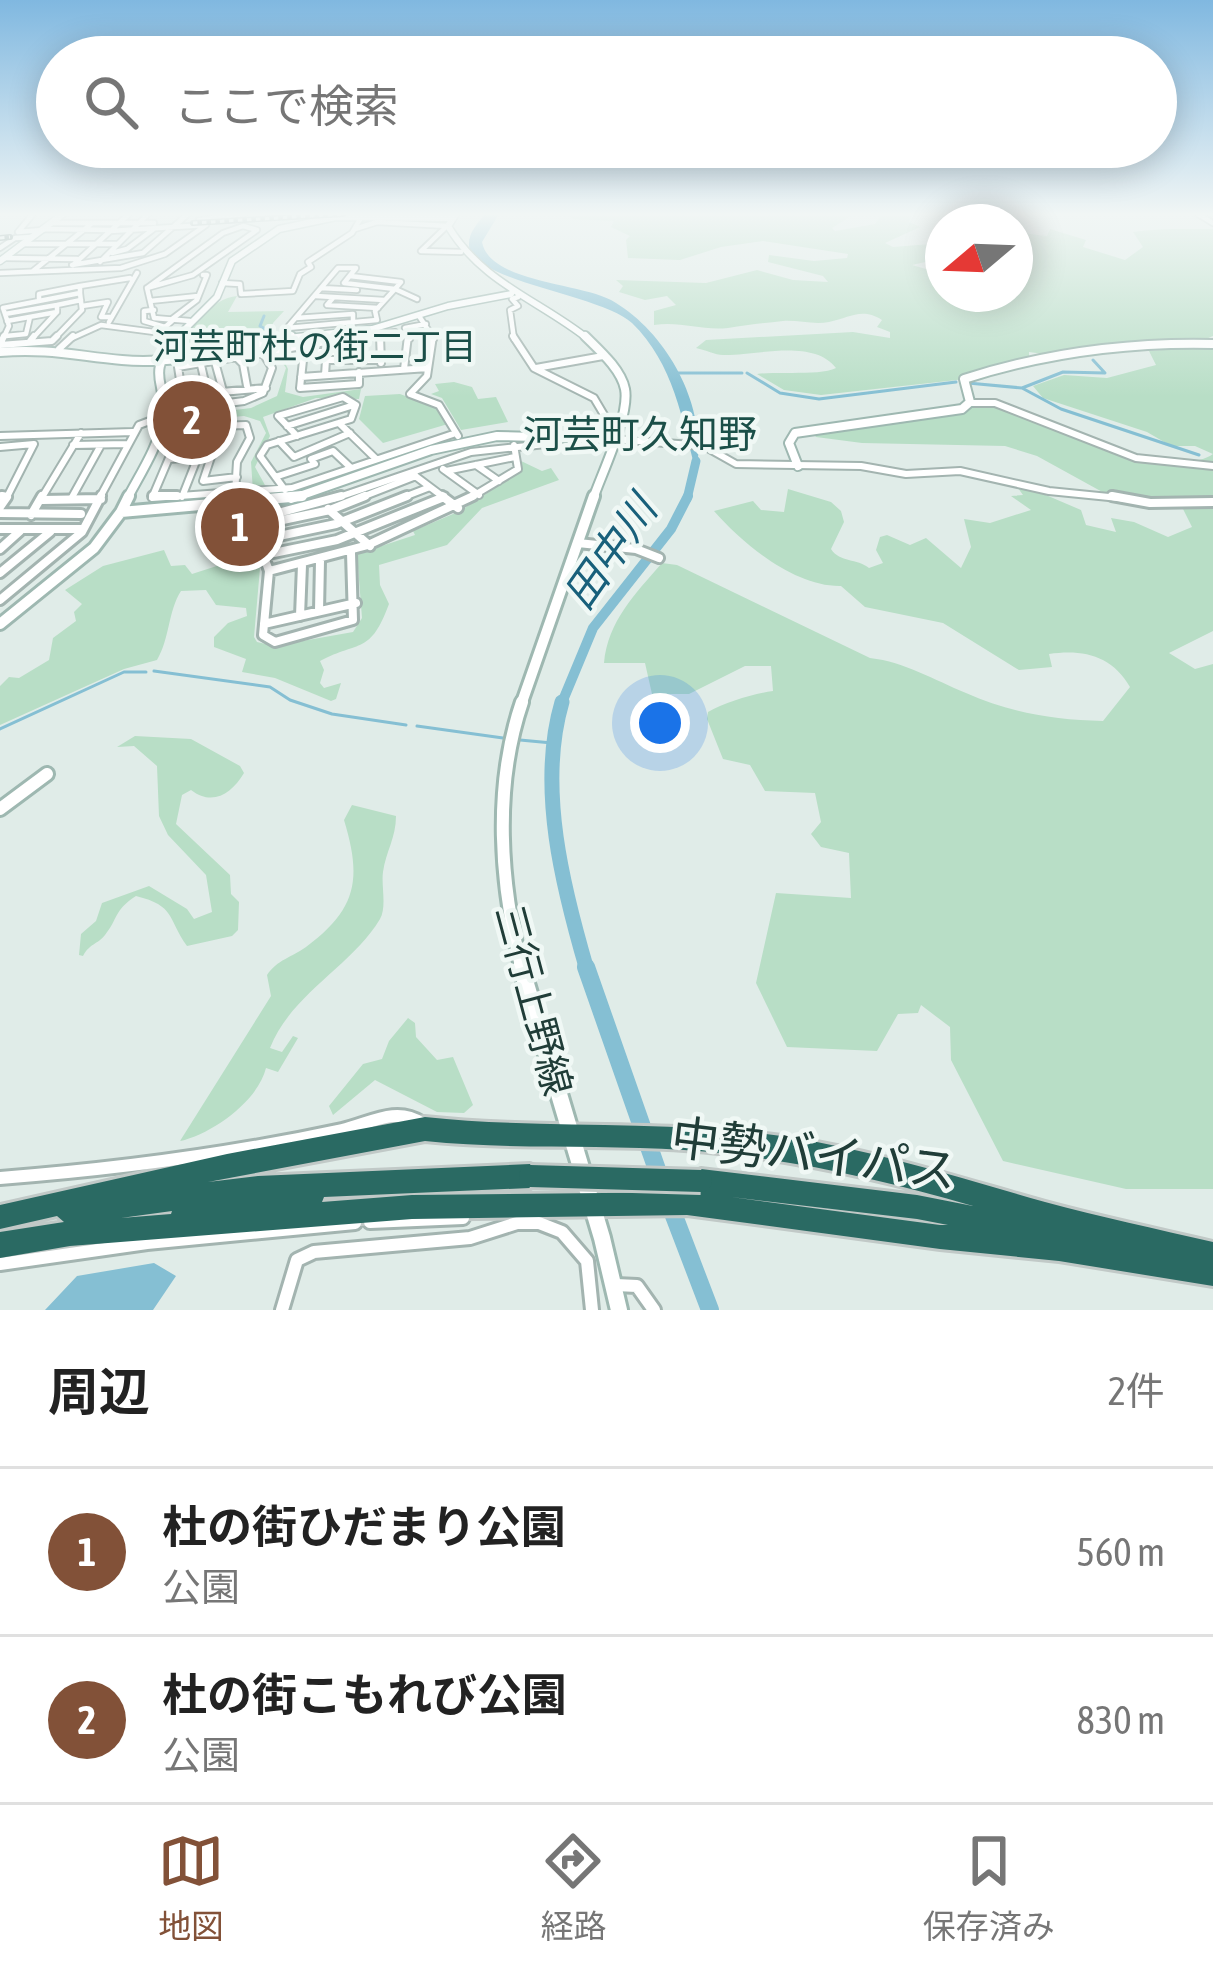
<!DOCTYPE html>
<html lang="ja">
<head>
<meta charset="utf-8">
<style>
	body { margin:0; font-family:"Asap Condensed","Noto Sans JP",sans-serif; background:#f6f6f6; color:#222 }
	.compass { position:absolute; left:925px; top:204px; width:108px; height:108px; border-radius:50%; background:#fff; box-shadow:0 6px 30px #0003; rotate:251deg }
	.you { position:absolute; left:660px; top:723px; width:42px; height:42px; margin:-30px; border:9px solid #fff; border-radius:50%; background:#1a73e8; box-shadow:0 0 0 18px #1a73e833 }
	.badge { display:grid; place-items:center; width:78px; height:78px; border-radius:50%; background:#825138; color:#fff; font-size:39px; font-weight:700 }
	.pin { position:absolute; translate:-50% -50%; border:6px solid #fff; box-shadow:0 3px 12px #0006 }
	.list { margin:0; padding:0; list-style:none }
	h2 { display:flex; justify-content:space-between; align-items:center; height:156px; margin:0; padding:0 48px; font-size:51px }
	h2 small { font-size:39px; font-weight:400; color:#767676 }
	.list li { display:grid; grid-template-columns:78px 1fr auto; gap:36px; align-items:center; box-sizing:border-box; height:168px; padding:0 48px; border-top:3px solid #e0e0e0 }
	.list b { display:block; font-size:45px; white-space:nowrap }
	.list p { margin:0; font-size:39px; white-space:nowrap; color:#767676 }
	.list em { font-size:39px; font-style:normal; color:#767676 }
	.icon { flex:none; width:66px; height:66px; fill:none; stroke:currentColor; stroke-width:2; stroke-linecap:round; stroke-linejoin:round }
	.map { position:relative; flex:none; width:1213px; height:1310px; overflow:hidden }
	.search { position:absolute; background:#fff; box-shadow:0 6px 30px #0003; left:36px; right:36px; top:36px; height:132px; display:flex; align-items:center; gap:30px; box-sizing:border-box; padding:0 42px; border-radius:66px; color:#767676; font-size:45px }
	.sheet { height:492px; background:#fff }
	nav { display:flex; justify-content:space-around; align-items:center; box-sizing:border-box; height:168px; border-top:3px solid #e0e0e0; background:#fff; font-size:33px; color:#767676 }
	nav a { display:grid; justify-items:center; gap:6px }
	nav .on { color:#825138 }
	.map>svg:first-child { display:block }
	.green { fill:#b8dec6 }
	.water { fill:#85bfd3 }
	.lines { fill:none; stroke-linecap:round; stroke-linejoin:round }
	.stream { stroke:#85bfd3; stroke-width:3 }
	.river-far3 { stroke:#85bfd3; stroke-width:9 }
	.river-far2 { stroke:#85bfd3; stroke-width:10 }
	.river-far1 { stroke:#85bfd3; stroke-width:15 }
	.river { stroke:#85bfd3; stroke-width:18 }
	.street-far3-casing { stroke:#a3b4b0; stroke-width:8 }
	.street-far2-casing { stroke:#a3b4b0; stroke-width:10 }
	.street-far1-casing { stroke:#a3b4b0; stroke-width:14 }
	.street-casing { stroke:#a3b4b0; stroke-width:18 }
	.secondary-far4-casing { stroke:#9eb8b1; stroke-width:9 }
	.secondary-far3-casing { stroke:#9eb8b1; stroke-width:12 }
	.secondary-far2-casing { stroke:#9eb8b1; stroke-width:16 }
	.secondary-far1-casing { stroke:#9eb8b1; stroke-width:18 }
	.secondary-casing { stroke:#9eb8b1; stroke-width:22 }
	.highway-casing { stroke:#c1c9c7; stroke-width:6 }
	.street-far3 { stroke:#fff; stroke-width:4.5 }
	.street-far2 { stroke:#fff; stroke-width:6 }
	.street-far1 { stroke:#fff; stroke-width:8 }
	.street { stroke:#fff; stroke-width:12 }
	.secondary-far4 { stroke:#fff; stroke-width:6 }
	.secondary-far3 { stroke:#fff; stroke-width:8 }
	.secondary-far2 { stroke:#fff; stroke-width:10 }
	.secondary-far1 { stroke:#fff; stroke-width:12 }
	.secondary { stroke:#fff; stroke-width:16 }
	.highway { fill:#2a6a63; fill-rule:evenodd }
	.rail-casing { stroke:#5a7873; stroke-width:6 }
	.rail { stroke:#f0f8f5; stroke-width:3; stroke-dasharray:4.5; stroke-linecap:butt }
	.highway-bridge-casing { stroke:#c1c9c7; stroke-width:28; stroke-linecap:butt }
	.highway-bridge { stroke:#2a6a63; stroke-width:22 }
	.labels { text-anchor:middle; stroke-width:9; stroke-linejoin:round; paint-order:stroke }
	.far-neighbourhood-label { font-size:36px; fill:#1b4f48; stroke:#f0f8f5 }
	.far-quarter-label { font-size:39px; fill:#1b4f48; stroke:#f0f8f5 }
	.street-label { font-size:39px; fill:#203d38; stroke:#f0f8f5 }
	.water-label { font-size:42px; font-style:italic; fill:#18607b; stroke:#f0f8f5 }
	.near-street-label { font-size:48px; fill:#203d38; stroke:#f0f8f5 }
</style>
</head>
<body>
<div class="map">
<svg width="1213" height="1310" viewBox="0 0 1213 1310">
	<rect width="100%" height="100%" fill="#e0ece8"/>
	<path class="green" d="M565 214H854L832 228 835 231 875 224 881 216H911L909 222 920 227 885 243 893 247 943 243V258L912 265 926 269 943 265V294H1015V232L1047 236 1050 229 1086 240 1083 247 1125 260 1143 247 1133 232C1159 228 1186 229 1213 229V336L1201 341 1051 355 1029 352V358L957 380 821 395 784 390 757 374C779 371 820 376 836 368 813 338 755 356 723 355 715 355 706 350 696 348L706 340 853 332 890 338V332L877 327 882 320C861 307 850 318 829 322 814 325 798 320 783 321 764 323 747 325 728 328 702 331 681 321 654 325V311L676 305 667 296 645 300 619 292 623 286 616 280 706 283 757 270 793 280 828 282 823 276 768 262 769 255 814 261 847 258 848 254 763 241 721 247 680 260 628 258 626 240 630 236 611 227 614 221 573 219Z
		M237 296 228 312 284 311 273 323 270 338 216 352 171 354C181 331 213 298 237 296Z
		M1213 346V500L1157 502 1106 494 1037 456 1005 446 862 443 816 437 812 431 965 410 987 402C1034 420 1171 484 1213 454L1195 446H1171L1147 432 1043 398 1033 386 1064 375 1107 378 1156 365 1149 351Z
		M278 349 288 369 285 392 303 397 361 389 359 399 316 398 263 417 270 436 255 467 266 487 253 491 251 462 266 433 260 421 244 416 187 421V416L251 408 277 396 286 368 274 350Z
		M454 382 472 387 478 399 496 397 508 422 461 430 442 398 431 394 439 391 435 384Z
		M400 394 438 408 448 424 383 443 359 419 365 396Z
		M521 461 542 471 551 468 559 480 482 508 447 545 379 565 380 585 389 604C370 655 360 640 320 661L324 670 320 683 324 688 341 683 336 699 331 701 275 678 242 672 246 659 214 647V637L228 623 247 616 246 608 216 605 206 590 181 591C168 611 170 638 157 660L124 669 0 725V686L9 677 19 678 49 660 53 638 76 621 74 612 82 604 65 590 103 566 164 550 171 566 185 565 192 574 223 564 225 558 256 557 260 568 254 637 257 642 274 646 353 632 362 618 357 554 415 535 413 531 460 511 522 470Z
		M1013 481 1081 510 1086 525 1116 532 1111 518 1134 522 1168 537 1192 527 1181 505 1213 504V631L1169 653 1195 669 1213 664V1189H1126L1003 1161 951 1060 950 1027 921 1005 918 1013 898 1014 877 1051 787 1047 756 983 776 893 851 898 849 853 821 847 811 834 821 822 815 793 765 791 750 765 723 759 707 719 708 712C726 702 752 694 773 691L771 666H745L689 694H652L645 663H604C608 621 635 594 662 563L677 565 870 658C905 662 934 680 966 693 1011 713 1054 720 1103 721L1130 687C1112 656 1084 649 1049 654L1052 667 1019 670 943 623 865 607 841 586C795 587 744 545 714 511L753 501 761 510 784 512 788 489 831 502 841 511 844 522 831 549C840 563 857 558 869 568L883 563 876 550 880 537 887 535 910 545 926 538 961 568 971 547 964 519 990 523 1031 510 1011 496 1023 495Z
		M135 736 191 739 240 766 244 773C232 793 213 807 191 790L182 795 176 824 230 875 231 894 239 902 238 930 232 936 187 946C167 918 176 906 136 896 114 910 118 919 105 935 97 945 90 943 83 956L79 955 81 934 96 921 102 903 149 886 187 909 194 919 212 912 206 875 168 835 159 816 157 766 134 746 117 747Z
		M352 805 396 816C396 838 386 851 383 872 381 885 387 907 380 919 352 966 291 994 270 1048L282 1052 293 1036 298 1038 278 1072 266 1068C258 1101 212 1134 180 1141L271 996 267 975C277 960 292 957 306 947 357 909 362 879 344 820Z
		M408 1018 415 1023 416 1037 437 1060 453 1057 473 1105 464 1113 437 1112 375 1080 333 1115 329 1106 363 1064 382 1059 389 1041Z"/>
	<path class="water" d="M485 214H499L482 242C489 282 579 283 611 300 668 332 709 409 696 472 682 419 674 364 632 323 603 295 471 281 469 246 468 233 478 223 485 214Z
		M154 1263 176 1276 153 1310H45L77 1276Z"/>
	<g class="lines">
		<path class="stream" d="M264 316 260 326 269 331
			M678 373H742
			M747 373 780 393 819 399 956 382
			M968 383 1022 388 1061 409 1199 455
			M1022 388 1063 372 1105 373 1093 360
			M154 671 270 687 290 700 332 714 406 725
			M417 726 503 738
			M0 729 124 672H146
			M520 740 552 743"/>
		<path class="river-far3" d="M687 499 696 461"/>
		<path class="river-far2" d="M561 705 593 628 671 529 688 496"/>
		<path class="river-far1" d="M562 702C537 787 563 888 587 970"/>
		<path class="river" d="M586 967 661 1181
			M668 1200 710 1310"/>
		<defs>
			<path id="street-far3" d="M33 214 18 232 42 230
				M1198 214 1213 223
				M199 220 244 214
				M51 223H154
				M243 226 257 230 193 275 147 288 223 233Z
				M447 226 421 251 461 252
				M43 229 110 230
				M355 229 377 222 448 226
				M22 244H117
				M0 248 15 238 32 237
				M112 253 127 249 155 228
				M4 258 77 259
				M100 262 148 214
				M72 265 143 253 188 214
				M73 265 129 214
				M338 268H356L344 283 395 289 375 311 377 320 287 328Z
				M33 271 91 224
				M0 273 121 268 165 254 206 225 110 231
				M350 276 401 282 395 289
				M222 283 240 284 241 294 293 291 300 274 311 267 308 262 352 233 362 216
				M147 288 154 318 190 321
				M321 288 357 290
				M395 289 417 299
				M80 293V286L130 278
				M316 296 384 300
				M333 298 327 305 378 308
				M39 301V294L80 286
				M150 301 198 296
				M57 305 81 300
				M82 306 108 302 101 317H110
				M154 310 144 311V321L165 327 172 321
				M5 314 57 305V312L32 339
				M419 316 434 339
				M296 318 353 314V323
				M172 319 197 300 207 275H203
				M7 321 57 312
				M109 322 137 273
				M6 336 26 334 30 317
				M3 339 9 326 3 308 80 293 82 310 54 339
				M70 339 101 325 177 335
				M336 339 395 332
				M410 339 405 328 426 324
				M514 339 510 310 518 306 512 299 518 297"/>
			<path id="street-far2" d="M4 336 0 345 52 341 57 336
				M361 336 178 367 186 418 152 498 292 488 456 433
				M380 336 381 363
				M433 336 427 376 410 394 439 405 458 436
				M513 336 534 368 594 398 610 425 616 426
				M30 341 34 336
				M305 342 300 388 359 384V372
				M59 349 73 336
				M304 352H358L359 338
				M236 357 243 364 247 386
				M215 362 223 391
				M201 365 210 404
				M536 368 603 356
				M404 369 408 336
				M325 375 326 360H381
				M301 377 428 368
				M210 393 266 388
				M970 403H995L1136 458 1213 466
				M187 408 244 401 263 393 272 368 261 350
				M339 423 375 458
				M287 426 354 405
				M183 427 246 425 250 438 237 462 235 494
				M0 436 133 432
				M297 436 278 416 343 397 356 405
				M613 439 704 446 736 464 861 466 906 474 960 471 1049 491 1129 499
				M279 441 294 457 350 433
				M73 445 127 444
				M0 447 34 444 7 497
				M211 457 203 481 237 477
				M169 459 212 456 224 425
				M476 465 499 481
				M443 469 479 495
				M446 471 515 457
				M414 475 446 499
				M278 476 315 464 311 459 333 451 350 467
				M285 490 260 456 267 445 351 419 356 405
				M0 496 5 499
				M182 497 210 426
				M41 499 81 433
				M71 499 101 445
				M88 499H101
				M99 499 139 425 163 416
				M333 499 471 452 546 444 549 436
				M357 499 416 476
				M399 499 430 487
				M438 499 444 497
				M468 499 518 469 514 445"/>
			<path id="street-far1" d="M153 496H177
				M341 496 267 516 259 543 269 571 368 545 473 496
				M442 496 458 508
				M1112 496 1150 503 1213 502
				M42 500 101 499
				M0 507 7 497 2 496
				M328 509 370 546
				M0 513 81 514
				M31 515 42 496
				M230 518 235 517 224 553 259 550
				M264 524 330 510 365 496
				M0 529H82
				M260 540 336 524 407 496
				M578 543 636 549 659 558
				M0 549 20 531
				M264 555 337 540 444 497
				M269 571 263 635 275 642 353 620 351 553
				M0 573 50 532
				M0 600 82 532 101 496
				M319 611 320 561
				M300 616 302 565
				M264 624 356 603"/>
			<path id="street" d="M0 1178C118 1169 226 1155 342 1130 369 1124 396 1106 421 1123
				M370 1222 463 1218
				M0 1264 147 1243 355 1223
				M616 1285 637 1286 654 1310
				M282 1310 297 1260 314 1252 470 1238 517 1223H539L562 1232 587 1261 592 1310"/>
			<path id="secondary-far4" d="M456 214 448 226C482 283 539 300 588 339
				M0 261 63 214
				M175 339 217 297 232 261 279 229 336 217 452 218
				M278 339 372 329 448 306 511 294"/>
			<path id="secondary-far3" d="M585 336C599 350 621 369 625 389 630 415 602 473 593 499
				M0 352C47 348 77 356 122 360 179 365 236 349 291 336
				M798 466 789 443 795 433 962 409 970 402 964 379C1045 353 1128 342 1213 344
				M127 499C140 474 159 446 163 418 168 380 143 377 178 336
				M291 499 431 450 497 436 611 439"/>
			<path id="secondary-far2" d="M129 496 121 512 302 496
				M0 624 94 548 121 512
				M521 705 594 496"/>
			<path id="secondary-far1" d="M0 809 47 774
				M522 970C500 884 493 787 522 702"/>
			<path id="secondary" d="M521 967 602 1238 619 1310"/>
			<path id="highway" d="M425 1117C546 1130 668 1119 789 1137 876 1151 960 1178 1045 1202 1100 1217 1157 1229 1213 1242V1286L1059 1261 940 1249 687 1215 412 1219 70 1246 0 1258V1232L64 1222 57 1216 0 1229V1205L227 1154ZM425 1141C511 1150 597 1144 684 1150 783 1157 878 1178 973 1206L917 1195 701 1169 693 1173 689 1181 693 1189 700 1192 412 1195 322 1202 324 1197 530 1188 538 1184 542 1176 538 1168 530 1164 258 1176 208 1182ZM731 1197 917 1219 948 1225H940ZM172 1211 171 1214 121 1218Z"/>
		</defs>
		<use href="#street-far3" class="street-far3-casing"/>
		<use href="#street-far2" class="street-far2-casing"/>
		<use href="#street-far1" class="street-far1-casing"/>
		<use href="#street" class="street-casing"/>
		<use href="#secondary-far4" class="secondary-far4-casing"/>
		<use href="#secondary-far3" class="secondary-far3-casing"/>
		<use href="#secondary-far2" class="secondary-far2-casing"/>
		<use href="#secondary-far1" class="secondary-far1-casing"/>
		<use href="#secondary" class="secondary-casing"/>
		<use href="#highway" class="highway-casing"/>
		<use href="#street-far3" class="street-far3"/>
		<use href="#street-far2" class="street-far2"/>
		<use href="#street-far1" class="street-far1"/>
		<use href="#street" class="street"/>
		<use href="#secondary-far4" class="secondary-far4"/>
		<use href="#secondary-far3" class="secondary-far3"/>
		<use href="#secondary-far2" class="secondary-far2"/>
		<use href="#secondary-far1" class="secondary-far1"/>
		<use href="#secondary" class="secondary"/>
		<use href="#highway" class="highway"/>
		<defs>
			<path id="rail" d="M193 223 343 214
				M0 238 10 237"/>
		</defs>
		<use href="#rail" class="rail-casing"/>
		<use href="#rail" class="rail"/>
		<defs>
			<path id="highway-bridge" d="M530 1176 701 1181"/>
		</defs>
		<use href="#highway-bridge" class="highway-bridge-casing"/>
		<use href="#highway-bridge" class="highway-bridge"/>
	</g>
	<linearGradient id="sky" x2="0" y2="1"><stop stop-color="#80b8e0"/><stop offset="0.54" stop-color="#f1f6f5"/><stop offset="1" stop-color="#f1f6f5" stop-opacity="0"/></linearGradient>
	<rect width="1213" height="397" fill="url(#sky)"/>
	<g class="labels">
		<g class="far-neighbourhood-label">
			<text x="315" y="359">河芸町杜の街二丁目</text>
		</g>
		<g class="far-quarter-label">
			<text x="640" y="448">河芸町久知野</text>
		</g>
		<g class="street-label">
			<text transform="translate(534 1000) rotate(75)" y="14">三行上野線</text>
		</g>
		<g class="water-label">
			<text transform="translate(610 552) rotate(-55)" y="15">田中川</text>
		</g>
		<g class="near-street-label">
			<text transform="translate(814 1154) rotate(7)" y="17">中勢バイパス</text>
		</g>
	</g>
</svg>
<svg class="compass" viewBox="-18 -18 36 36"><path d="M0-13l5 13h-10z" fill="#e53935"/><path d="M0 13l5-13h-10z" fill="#767676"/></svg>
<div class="you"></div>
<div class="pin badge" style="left:240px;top:527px">1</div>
<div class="pin badge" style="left:192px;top:420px">2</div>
<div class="search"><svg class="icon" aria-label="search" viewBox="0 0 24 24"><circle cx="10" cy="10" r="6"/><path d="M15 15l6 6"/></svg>ここで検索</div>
</div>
<section class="sheet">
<h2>周辺<small>2件</small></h2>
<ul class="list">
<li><span class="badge">1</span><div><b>杜の街ひだまり公園</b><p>公園</p></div><em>560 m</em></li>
<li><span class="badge">2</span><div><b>杜の街こもれび公園</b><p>公園</p></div><em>830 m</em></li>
</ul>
</section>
<nav>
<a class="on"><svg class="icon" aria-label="map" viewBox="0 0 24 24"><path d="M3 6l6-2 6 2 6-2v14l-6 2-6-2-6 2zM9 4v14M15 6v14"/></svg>地図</a>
<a><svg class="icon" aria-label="directions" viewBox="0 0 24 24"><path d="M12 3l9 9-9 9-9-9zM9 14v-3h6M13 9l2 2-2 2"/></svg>経路</a>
<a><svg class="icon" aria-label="saved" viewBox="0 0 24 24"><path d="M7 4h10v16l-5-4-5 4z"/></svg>保存済み</a>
</nav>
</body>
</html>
